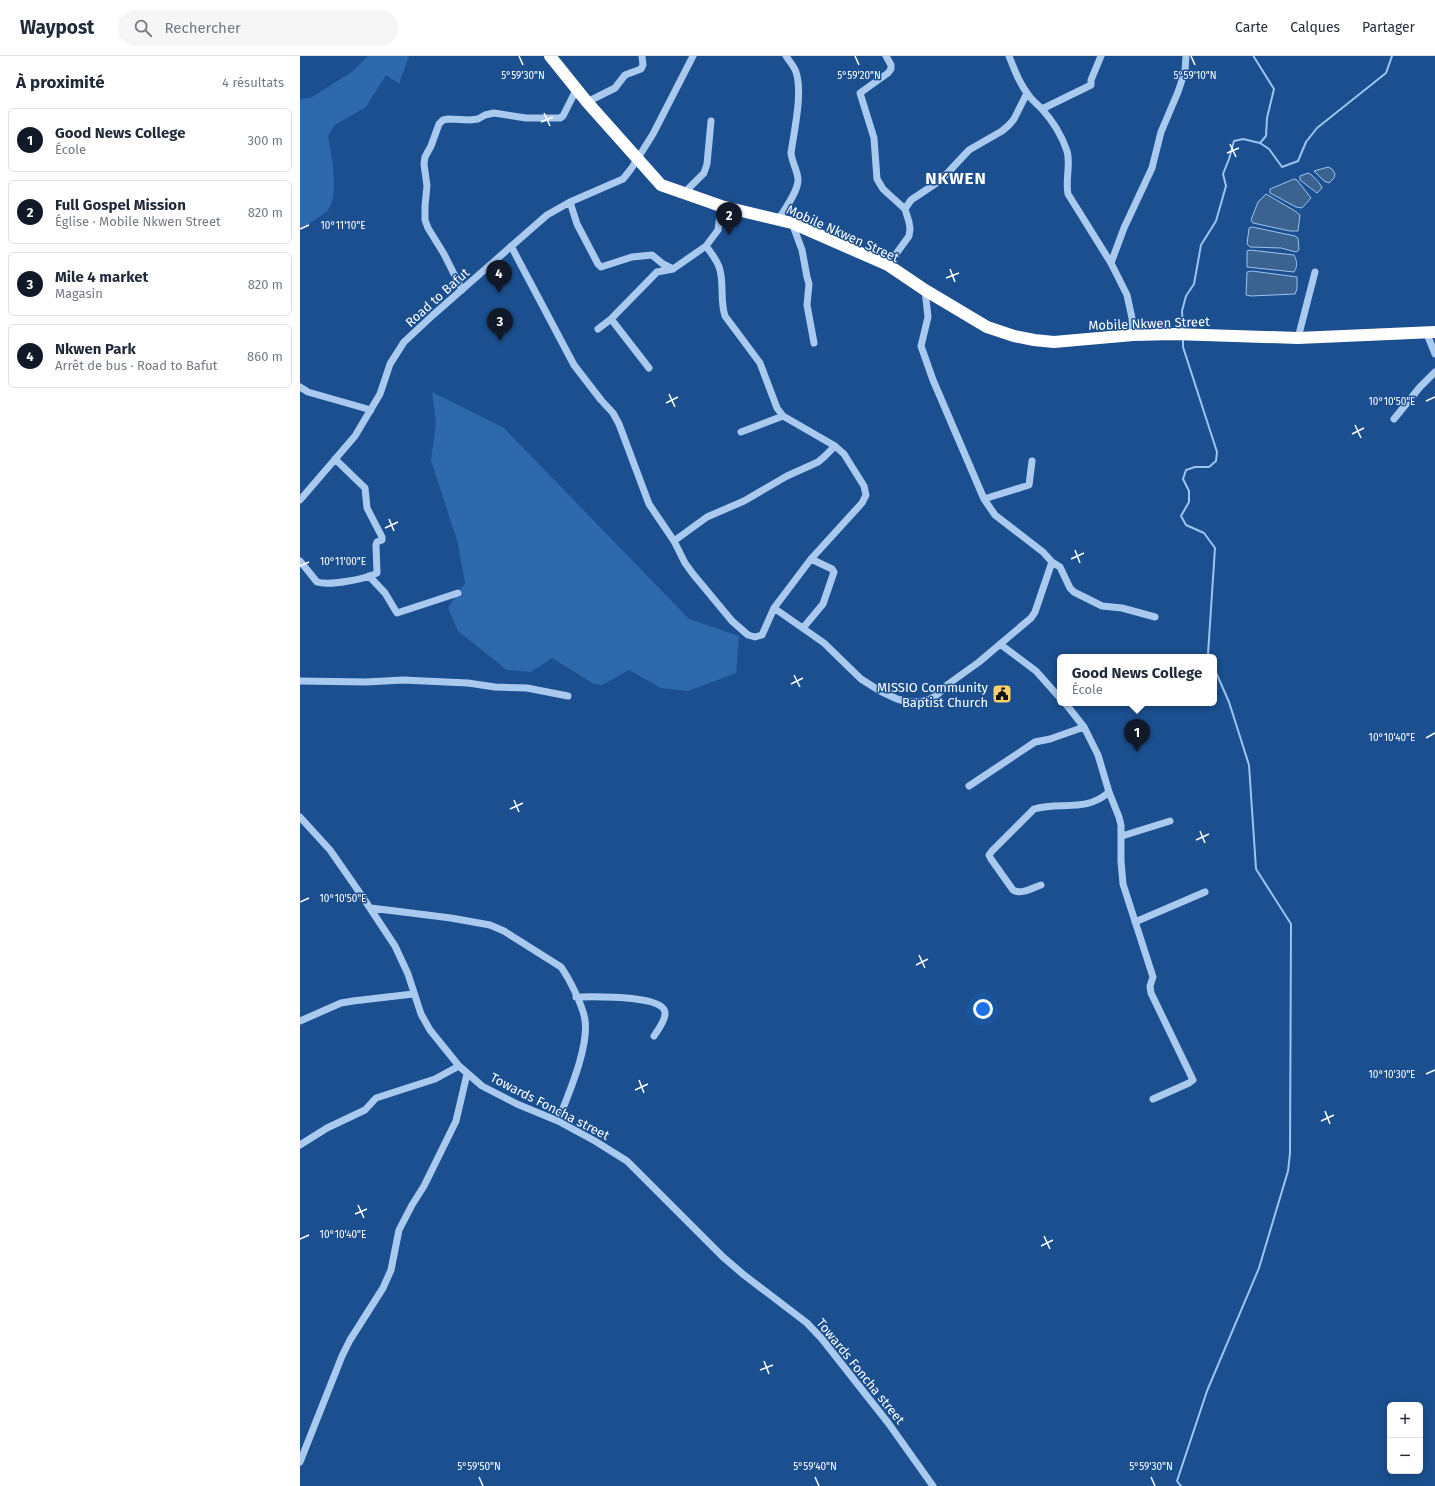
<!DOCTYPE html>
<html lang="fr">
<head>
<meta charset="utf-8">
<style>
	body { margin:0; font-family:"Fira Sans",sans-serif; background:#f6f6f7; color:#1f2937 }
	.controls { position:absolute; right:12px; bottom:12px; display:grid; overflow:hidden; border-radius:6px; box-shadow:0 2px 10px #0003 }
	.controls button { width:36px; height:36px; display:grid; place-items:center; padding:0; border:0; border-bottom:1px solid #e0e1e3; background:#fff; color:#1f2937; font:20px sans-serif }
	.you { position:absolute; left:683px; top:953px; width:14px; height:14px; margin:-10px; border:3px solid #fff; border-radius:50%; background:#1a73e8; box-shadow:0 0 0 6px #1a73e833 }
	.badge { display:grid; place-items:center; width:26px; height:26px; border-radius:50%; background:#111827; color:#fff; font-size:13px; font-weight:700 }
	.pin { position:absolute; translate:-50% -33px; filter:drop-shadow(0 1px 2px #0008) }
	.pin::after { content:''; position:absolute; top:21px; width:14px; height:12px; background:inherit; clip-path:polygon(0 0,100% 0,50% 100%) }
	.popup { position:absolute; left:757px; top:598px; width:160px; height:52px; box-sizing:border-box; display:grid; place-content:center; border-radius:6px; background:#fff; filter:drop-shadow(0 1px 3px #0005); font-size:13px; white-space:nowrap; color:#747a83 }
	.popup b { font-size:15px; color:#1f2937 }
	.popup::after { content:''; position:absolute; left:50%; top:100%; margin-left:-8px; border:8px solid transparent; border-top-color:#fff }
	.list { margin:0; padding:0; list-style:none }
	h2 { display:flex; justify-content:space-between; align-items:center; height:52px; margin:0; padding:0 16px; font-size:17px }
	h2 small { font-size:13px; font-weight:400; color:#747a83 }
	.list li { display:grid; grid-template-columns:26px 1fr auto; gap:12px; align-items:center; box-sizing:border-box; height:64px; margin:0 8px 8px; padding:0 8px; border:1px solid #e0e1e3; border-radius:6px }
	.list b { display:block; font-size:15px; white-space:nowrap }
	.list p { margin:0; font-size:13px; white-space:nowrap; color:#747a83 }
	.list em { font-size:13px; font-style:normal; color:#747a83 }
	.icon { flex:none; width:22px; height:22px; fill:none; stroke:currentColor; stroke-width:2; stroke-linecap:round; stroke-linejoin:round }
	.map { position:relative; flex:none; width:1135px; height:1430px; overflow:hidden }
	header { display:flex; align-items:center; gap:24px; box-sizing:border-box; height:56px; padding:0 20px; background:#fff; border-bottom:1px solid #e0e1e3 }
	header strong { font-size:19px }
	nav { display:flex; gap:22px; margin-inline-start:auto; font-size:14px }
	.search { width:280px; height:36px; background:#f6f6f7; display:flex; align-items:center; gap:10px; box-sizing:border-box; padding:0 14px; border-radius:22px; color:#747a83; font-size:15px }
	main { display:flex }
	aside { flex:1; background:#fff }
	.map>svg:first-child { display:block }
	.green { fill:#2e69ad }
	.water { fill:#3c6290; stroke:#9cc4f0 }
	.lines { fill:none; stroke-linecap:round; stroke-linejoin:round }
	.stream { stroke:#9cc4f0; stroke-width:2 }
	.minor { stroke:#a9c9ee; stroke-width:7 }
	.highway { stroke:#fff; stroke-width:12 }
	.ticks { fill:none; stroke:#fff; stroke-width:1.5 }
	.labels { text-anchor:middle; stroke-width:3; stroke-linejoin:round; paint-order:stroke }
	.street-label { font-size:13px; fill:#fff; stroke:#1b4f8f }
	.poi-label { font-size:13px; fill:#fff; stroke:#1b4f8f; text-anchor:end }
	.district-label { font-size:17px; font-weight:bold; letter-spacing:1px; fill:#fff; stroke:#1b4f8f }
	.ticks-label { font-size:10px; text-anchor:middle; fill:#fff; stroke:#1b4f8f; stroke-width:3; stroke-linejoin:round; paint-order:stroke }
</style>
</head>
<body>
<header>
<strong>Waypost</strong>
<div class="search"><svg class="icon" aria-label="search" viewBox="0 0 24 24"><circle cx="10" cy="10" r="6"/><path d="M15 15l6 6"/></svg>Rechercher</div>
<nav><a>Carte</a><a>Calques</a><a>Partager</a></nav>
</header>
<main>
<aside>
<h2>À proximité<small>4 résultats</small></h2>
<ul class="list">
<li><span class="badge">1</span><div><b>Good News College</b><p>École</p></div><em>300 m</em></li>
<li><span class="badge">2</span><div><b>Full Gospel Mission</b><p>Église · Mobile Nkwen Street</p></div><em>820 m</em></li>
<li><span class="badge">3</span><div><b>Mile 4 market</b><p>Magasin</p></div><em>820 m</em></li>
<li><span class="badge">4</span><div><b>Nkwen Park</b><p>Arrêt de bus · Road to Bafut</p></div><em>860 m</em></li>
</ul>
</aside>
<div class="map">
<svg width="1135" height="1430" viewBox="0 0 1135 1430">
	<rect width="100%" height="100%" fill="#1b4f8f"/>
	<path class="green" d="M68 0H109L99 28 86 19 66 51 35 69 28 80C31 99 40 137 28 154 24 159 6 169 0 174V43L10 42 52 16Z
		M132 336 204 372 389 563 439 580 436 617 388 635 361 632 329 614 302 629 294 628 252 602 231 616 207 614 158 575 148 552 165 527 158 488 131 404 136 367Z"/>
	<path class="water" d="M1028 111 1032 113 1035 118 1034 122 1029 127 1024 125 1014 115Z
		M1008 117C1013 119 1020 127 1022 132L1017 137 1000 124V120Z
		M994 123 997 124 1011 142 1002 152 996 151 970 137V133Z
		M966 138 995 155 1000 159 998 175H990L953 167 951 164 958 146Z
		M952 171 995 180 998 182 999 194 996 196 981 192 950 191 947 188 949 172Z
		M950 194 994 199C997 205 998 210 994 216L947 211V195Z
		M952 215 997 221V233L995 238 951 240 946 239 947 216Z"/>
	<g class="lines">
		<path class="stream" d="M960 87 969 93 982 111 998 105 1006 86 1017 72 1086 17 1092 0
			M883 273 882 255 886 240 894 228 901 189 916 165 926 130 923 118 929 103 934 85 943 83 960 87 966 80 967 62 974 33 954 1V0
			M883 282V291L917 396 916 405 909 411H895L886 414 883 423 889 435V446L881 460 886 469 904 477 915 492 908 598 909 601
			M881 1430 877 1425 907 1335 959 1212 988 1115 990 1097 991 868 956 813 949 709 929 646 914 612"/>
		<path class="minor" d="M586 0 591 9V13L588 17 560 37 574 82 577 123 583 133 605 153 609 166 610 173 609 180 588 209
			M709 0C715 15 720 29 730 41 733 45 738 49 741 52 752 64 762 80 767 95 771 108 765 124 768 138L811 207 827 239 832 262 833 279
			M287 46 315 32 325 19 341 13 343 9 342 0
			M742 53 791 29V24L801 0
			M383 138 404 117 407 108 411 65
			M270 146 277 168 298 208 301 211 332 201 352 199 363 208 373 213
			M605 153 611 144 641 124 669 94 702 75 709 69 714 63 727 37
			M478 164C484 154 498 136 498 124 498 115 492 107 491 97 494 75 503 37 496 16 494 10 489 5 486 0
			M492 167 502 194 507 221 509 228 507 249 514 287
			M211 190 274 309 301 344 313 357 319 368 349 448 374 485 385 507 393 518 432 565 448 579 455 581 462 579 474 552 511 503 562 447 566 439 564 430 544 398 535 390 483 360 477 352 460 307 425 260C420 245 424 230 420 214 418 205 411 197 406 190
			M811 207 824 172 852 112 861 76 878 36 885 15 886 0
			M162 234 144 198 128 172 125 164V150L127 130 124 108 125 101 131 90 139 68 143 64 148 63 170 64 178 63 185 59 194 57 226 62H260L263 60 277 32
			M311 263 349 312
			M298 273 311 263 357 216 373 213 406 190 418 174 421 150
			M1127 278 1135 298
			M998 282 1015 216
			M0 331 8 336 71 354
			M1094 363 1120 331 1135 316
			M441 376 483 360
			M684 443 729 429 732 405
			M0 444 55 380 80 338 90 308 104 286 133 259 247 159 270 146 323 123 331 113 353 78 393 0
			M374 485 407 461 444 445 487 420 518 406 524 401 535 390
			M0 505 17 526C29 530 66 523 77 517L76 489 77 486 82 484V481L67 452 65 432 35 403
			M752 506 760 511 770 532 774 536 802 550 822 552 855 561
			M69 520 85 537 97 557 158 537
			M474 552 524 587 561 623 580 635 597 643 608 646H620L628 644 637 639 647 629 679 606 731 562 735 556 752 506 743 496 695 459 684 443 633 324 621 290 628 261 625 234
			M503 572 523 548 534 516 532 513 511 503
			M700 588 736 615 760 642
			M0 625 66 626 103 624 168 627 195 631 227 632 268 640
			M765 647 784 671 798 699 809 736 819 761 821 769V805L823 828 853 921 850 930 851 937 893 1024 889 1027 853 1043
			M669 730 735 686 750 683 784 671
			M0 761 30 794 62 840 95 890 108 918 121 958 130 974 159 1010 182 1030 217 1048 258 1065 295 1085 327 1105 423 1201 444 1219 507 1267 522 1283 589 1368 633 1430
			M822 780 870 765
			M741 829C732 832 721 839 713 834L691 803 689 799 692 795 734 753C760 745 786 757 809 736
			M71 852 151 862 190 869 204 875 261 911C269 922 283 950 285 964 289 992 268 1039 258 1065
			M835 866 905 836
			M276 941C290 941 367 938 365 958 365 965 358 974 354 980
			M0 965 41 947 53 945 113 938
			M0 1089 27 1072 65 1054 76 1042 135 1023 159 1010
			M0 1406 42 1300 50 1284 83 1232 91 1214 99 1174 112 1149 124 1130 156 1065 167 1018"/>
		<path class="highway" d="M250 0 287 46 361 129 421 150 492 167 588 209 625 234 687 271 714 280 734 284 754 286 833 279 874 278 998 282 1135 276"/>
	</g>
	<path class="ticks" d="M219 0 223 9M555 0 559 9M891 0 895 9M244 57 250 70M241 66 253 61M930 88 936 101M927 97 939 92M0 173 9 169M650 213 655 226M646 222 659 217M369 338 375 351M1126 345 1135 341M366 347 378 341M1055 369 1061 382M1052 378 1064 372M89 463 94 475M85 472 98 466M775 494 780 507M771 503 784 497M0 510 9 506M494 619 500 631M491 628 503 622M1126 682 1135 677M214 744 219 756M210 753 223 747M900 775 905 787M896 784 909 778M0 846 9 842M619 899 625 912M616 909 628 903M1126 1018 1135 1014M339 1024 344 1037M335 1034 348 1028M1025 1055 1030 1068M1021 1065 1034 1059M58 1149 64 1162M55 1158 67 1153M744 1180 750 1193M0 1183 9 1179M741 1190 753 1184M464 1305 469 1318M460 1314 473 1309M179 1421 183 1430M515 1421 519 1430M851 1421 855 1430"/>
	<defs>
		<symbol id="civic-square" viewBox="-11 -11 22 22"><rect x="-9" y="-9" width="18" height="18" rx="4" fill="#ffd166" stroke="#1b4f8f"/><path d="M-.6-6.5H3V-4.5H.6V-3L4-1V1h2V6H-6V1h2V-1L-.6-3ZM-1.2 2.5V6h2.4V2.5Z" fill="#111"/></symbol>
	</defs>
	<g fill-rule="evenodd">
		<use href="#civic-square" x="691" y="627" width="22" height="22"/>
	</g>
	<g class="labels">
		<g class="street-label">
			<text transform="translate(543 177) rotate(24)" y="5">Mobile Nkwen Street</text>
			<text transform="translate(137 241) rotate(-42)" y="5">Road to Bafut</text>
			<text transform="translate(849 267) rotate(-2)" y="5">Mobile Nkwen Street</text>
			<text transform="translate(250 1050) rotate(27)" y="5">Towards Foncha street</text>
			<text transform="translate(561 1315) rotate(51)" y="5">Towards Foncha street</text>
		</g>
		<g class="poi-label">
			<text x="688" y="636">MISSIO Community<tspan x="688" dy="15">Baptist Church</tspan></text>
		</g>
		<g class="district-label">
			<text x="656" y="128">NKWEN</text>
		</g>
	</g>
	<g class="ticks-label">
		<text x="223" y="23">5°59'30"N</text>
		<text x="559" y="23">5°59'20"N</text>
		<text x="895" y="23">5°59'10"N</text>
		<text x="43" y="173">10°11'10"E</text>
		<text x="1092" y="349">10°10'50"E</text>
		<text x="43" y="509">10°11'00"E</text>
		<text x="1092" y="685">10°10'40"E</text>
		<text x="43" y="846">10°10'50"E</text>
		<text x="1092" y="1022">10°10'30"E</text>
		<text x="43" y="1182">10°10'40"E</text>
		<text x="179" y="1414">5°59'50"N</text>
		<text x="515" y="1414">5°59'40"N</text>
		<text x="851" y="1414">5°59'30"N</text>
	</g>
</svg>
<div class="controls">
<button>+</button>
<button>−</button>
</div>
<div class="you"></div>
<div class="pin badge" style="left:837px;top:696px">1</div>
<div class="popup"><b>Good News College</b>École</div>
<div class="pin badge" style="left:429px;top:179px">2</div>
<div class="pin badge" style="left:200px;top:285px">3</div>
<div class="pin badge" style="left:199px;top:237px">4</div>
</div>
</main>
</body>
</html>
